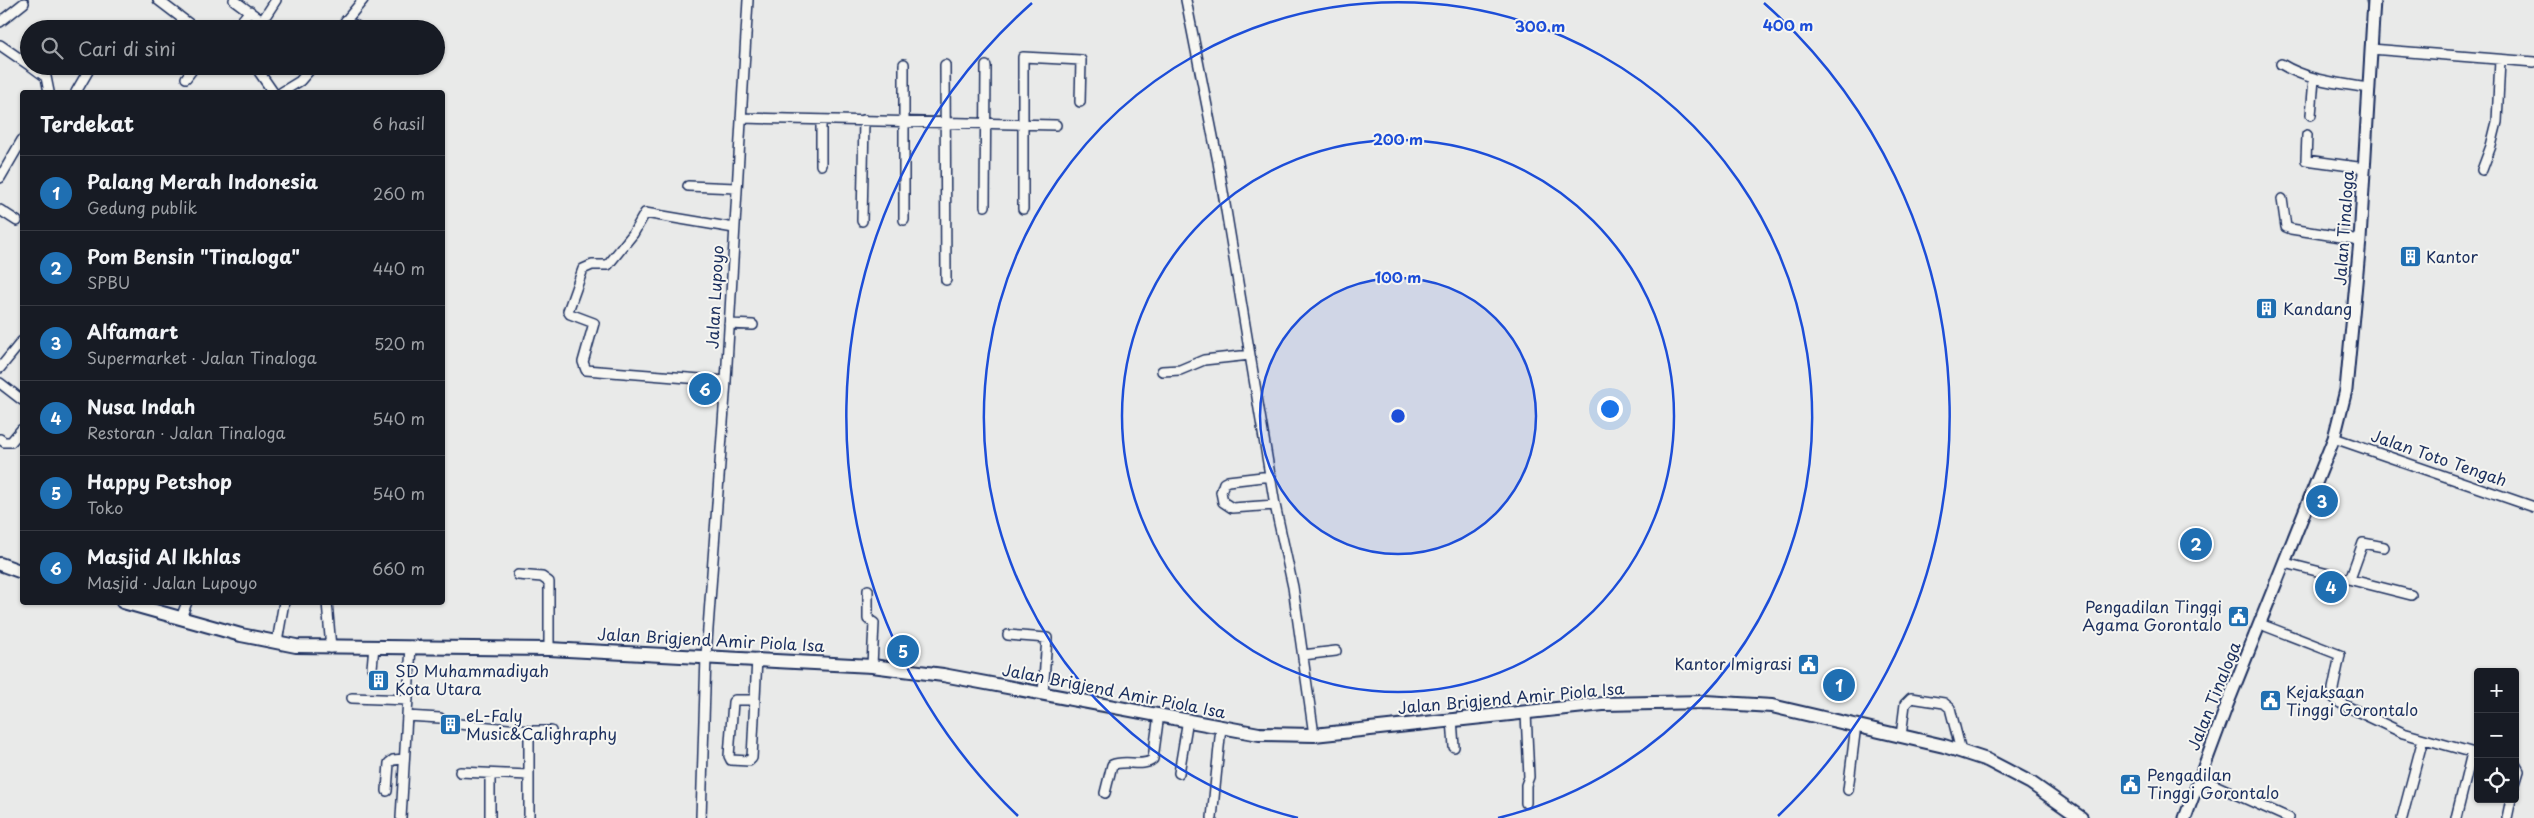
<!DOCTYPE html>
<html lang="id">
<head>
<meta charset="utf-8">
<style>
	body { margin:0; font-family:"Playpen Sans",sans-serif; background:#20242c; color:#f1f3f6 }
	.controls { position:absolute; right:15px; bottom:15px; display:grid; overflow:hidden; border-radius:5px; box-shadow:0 1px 4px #0004 }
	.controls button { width:45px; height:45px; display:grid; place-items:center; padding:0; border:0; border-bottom:1px solid #363941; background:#171b24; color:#f1f3f6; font:25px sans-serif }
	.you { position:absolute; left:1609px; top:408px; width:18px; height:18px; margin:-12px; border:4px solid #fff; border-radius:50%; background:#1a73e8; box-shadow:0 0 0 8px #1a73e833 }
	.badge { display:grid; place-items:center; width:32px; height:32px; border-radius:50%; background:#1f6fb2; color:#fff; font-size:16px; font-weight:700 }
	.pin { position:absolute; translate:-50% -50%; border:2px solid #fff; box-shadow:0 1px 5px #0006 }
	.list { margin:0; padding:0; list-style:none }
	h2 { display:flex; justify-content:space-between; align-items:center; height:65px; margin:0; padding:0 20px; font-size:21px }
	h2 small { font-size:16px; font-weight:400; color:#9ea1a6 }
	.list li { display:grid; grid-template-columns:32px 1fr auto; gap:15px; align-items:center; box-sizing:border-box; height:75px; padding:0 20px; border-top:1px solid #363941 }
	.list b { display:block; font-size:19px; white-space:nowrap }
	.list p { margin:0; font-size:16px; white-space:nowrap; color:#9ea1a6 }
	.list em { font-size:16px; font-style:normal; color:#9ea1a6 }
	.icon { flex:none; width:28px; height:28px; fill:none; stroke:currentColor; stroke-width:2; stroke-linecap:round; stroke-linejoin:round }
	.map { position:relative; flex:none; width:2534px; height:818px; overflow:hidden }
	.search { position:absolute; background:#171b24; box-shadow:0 1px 4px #0004; left:20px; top:20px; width:425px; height:55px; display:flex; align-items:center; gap:12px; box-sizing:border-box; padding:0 18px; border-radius:28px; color:#9ea1a6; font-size:19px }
	.panel { position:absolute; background:#171b24; box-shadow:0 1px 4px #0004; left:20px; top:90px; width:425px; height:515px; border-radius:5px }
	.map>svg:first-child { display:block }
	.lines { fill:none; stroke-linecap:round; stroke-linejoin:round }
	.stream { stroke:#6c7995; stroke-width:2.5 }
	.street-casing { stroke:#1b2f5e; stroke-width:12 }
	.secondary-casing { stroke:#1b2f5e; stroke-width:15 }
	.primary-casing { stroke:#1b2f5e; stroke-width:16 }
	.street { stroke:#f6f6f2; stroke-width:9 }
	.secondary { stroke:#f6f6f2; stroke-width:11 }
	.primary { stroke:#f6f6f2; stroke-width:12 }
	.ring { fill:none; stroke:#1d4ed8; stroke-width:2.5 }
	.labels { text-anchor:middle; stroke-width:4; stroke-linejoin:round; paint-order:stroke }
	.street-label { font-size:16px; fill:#1b2f5e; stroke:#f6f6f2 }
	.poi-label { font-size:16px; fill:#1b2f5e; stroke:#f6f6f2; text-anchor:start }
	.centre { fill:#1d4ed8; stroke:#f6f6f2; stroke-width:2.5 }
	.ring-label { font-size:15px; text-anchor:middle; font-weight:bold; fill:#1d4ed8; stroke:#f6f6f2; stroke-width:4; stroke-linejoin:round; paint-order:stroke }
</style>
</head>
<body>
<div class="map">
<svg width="2534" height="818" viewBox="0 0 2534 818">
	<rect width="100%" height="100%" fill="#e9eae9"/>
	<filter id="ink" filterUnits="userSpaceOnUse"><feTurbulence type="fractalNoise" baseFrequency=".02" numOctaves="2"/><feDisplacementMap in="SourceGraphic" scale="10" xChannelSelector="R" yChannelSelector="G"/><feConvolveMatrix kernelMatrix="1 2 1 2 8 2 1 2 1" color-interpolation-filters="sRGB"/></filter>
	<g filter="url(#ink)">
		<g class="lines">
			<path class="stream" d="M2366 0 2369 10"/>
			<defs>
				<path id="street" d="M158 0 196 29
					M234 0 262 21
					M1186 0 1218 162 1250 355
					M346 20 361 29
					M0 22 24 3
					M235 29 250 11
					M257 29 276 0
					M339 29 363 0
					M0 45 29 65
					M2371 49 2534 62
					M904 64V220
					M2281 64C2309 81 2338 83 2369 88
					M945 65 946 280
					M31 66 46 77 49 92
					M255 66 273 92
					M186 78 195 66
					M76 92 91 66
					M282 92 300 81 313 66
					M2311 115 2314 79
					M741 118 1056 125
					M821 120V165
					M2307 135 2306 160 2365 168
					M2482 170 2491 146 2497 122 2500 60
					M0 178 22 140
					M688 186 736 188
					M2282 199 2286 227 2291 229 2360 240
					M985 206 986 66
					M1023 209V57L1081 60 1080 102
					M0 210 17 221
					M862 221 864 120
					M729 324 753 325
					M0 368 22 341
					M1162 371 1180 370 1204 360 1250 355 1275 505 1293 587 1314 735
					M726 381 586 370 583 362 594 323 570 314 568 311 583 269 592 265H608L633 234 645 213 734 228
					M0 383 22 400
					M2334 438 2534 507
					M0 439 4 442H11L22 429
					M1271 476 1228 481 1224 483 1221 492 1223 502 1232 508 1275 505
					M2285 563 2411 595
					M518 575 542 577 549 582V649
					M2350 579 2363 543 2384 547
					M868 590V619L874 623 872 666
					M327 602 331 648
					M181 618 187 602
					M2260 624 2340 655 2333 689 2334 698 2340 703 2403 733 2478 754
					M1008 635 1047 638 1043 693
					M277 642 284 602
					M1303 655 1336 651
					M372 668 374 646
					M352 698 408 700
					M755 700H735L733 702 729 756 731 760 749 761 752 758 757 658
					M407 716 440 718
					M1452 719 1454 747
					M459 724 529 731V818
					M529 731H551
					M1901 736 1905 704 1911 698 1944 703 1950 708 1961 751
					M2515 764 2519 771 2515 784
					M460 772 528 775
					M1179 773 1188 719
					M2199 778 2289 818
					M1848 790 1856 725
					M387 791 389 763 393 760 404 759
					M1105 793 1112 765C1125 759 1143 768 1153 759L1159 714
					M1526 803V785L1529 777 1526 713
					M401 818 411 646
					M490 818V774
					M701 818 706 656 726 381 748 0
					M1212 818 1221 727
					M2402 818 2423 739
					M2456 818 2472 753
					M2507 818 2511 799"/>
				<path id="secondary" d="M2185 818 2227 705 2334 438 2346 390 2360 240 2374 0"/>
				<path id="primary" d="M0 564 22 572
					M123 602 241 635 296 646 549 649 872 666 943 675 1259 734 1314 735 1603 704 1705 702 1772 706 1944 746 1987 760 2031 783 2081 818"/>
			</defs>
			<use href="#street" class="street-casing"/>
			<use href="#secondary" class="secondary-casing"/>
			<use href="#primary" class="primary-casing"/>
			<use href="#street" class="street"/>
			<use href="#secondary" class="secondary"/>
			<use href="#primary" class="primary"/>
		</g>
	</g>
	<circle cx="1398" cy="416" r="138" fill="#1d4ed8" fill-opacity=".12"/>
	<g class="ring">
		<circle cx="1398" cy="416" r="138"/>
		<circle cx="1398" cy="416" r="276"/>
		<path d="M1298 818A414 414 0 1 1 1498 818"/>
		<path d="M1018 816A552 552 0 0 1 1032 3M1764 3A552 552 0 0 1 1778 816"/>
	</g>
	<defs>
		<symbol id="building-square" viewBox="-11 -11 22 22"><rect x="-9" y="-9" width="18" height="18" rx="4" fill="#1f6fb2" stroke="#f6f6f2"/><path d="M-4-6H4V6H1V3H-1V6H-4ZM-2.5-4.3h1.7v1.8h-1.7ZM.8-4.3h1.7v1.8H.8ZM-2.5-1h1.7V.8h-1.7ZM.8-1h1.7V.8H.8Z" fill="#fff"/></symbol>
		<symbol id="civic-square" viewBox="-11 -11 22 22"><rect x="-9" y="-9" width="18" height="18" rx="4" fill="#1f6fb2" stroke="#f6f6f2"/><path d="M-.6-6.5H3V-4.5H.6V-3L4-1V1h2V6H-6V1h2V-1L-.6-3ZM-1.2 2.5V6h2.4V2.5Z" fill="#fff"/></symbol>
	</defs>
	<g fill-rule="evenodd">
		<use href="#building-square" x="2398" y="244" width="25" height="25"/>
		<use href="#building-square" x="2254" y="296" width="25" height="25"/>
		<use href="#civic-square" x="2226" y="604" width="25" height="25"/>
		<use href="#civic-square" x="1796" y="652" width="25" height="25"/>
		<use href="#building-square" x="366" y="668" width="25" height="25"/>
		<use href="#civic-square" x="2258" y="688" width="25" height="25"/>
		<use href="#building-square" x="438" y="712" width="25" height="25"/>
		<use href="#civic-square" x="2118" y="772" width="25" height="25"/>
	</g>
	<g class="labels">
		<g class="street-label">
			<text transform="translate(2344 228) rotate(-86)" y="6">Jalan Tinaloga</text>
			<text transform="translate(715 297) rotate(-87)" y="6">Jalan Lupoyo</text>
			<text transform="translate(2439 458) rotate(19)" y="6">Jalan Toto Tengah</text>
			<text transform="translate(711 640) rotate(3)" y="6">Jalan Brigjend Amir Piola Isa</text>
			<text transform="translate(1114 691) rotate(11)" y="6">Jalan Brigjend Amir Piola Isa</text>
			<text transform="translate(2214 696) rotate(-68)" y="6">Jalan Tinaloga</text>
			<text transform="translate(1511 698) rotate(-5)" y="6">Jalan Brigjend Amir Piola Isa</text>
		</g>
		<g class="poi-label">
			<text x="2426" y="263">Kantor</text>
			<text x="2283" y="315">Kandang</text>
			<text x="2222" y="613" text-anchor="end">Pengadilan Tinggi<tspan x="2222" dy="18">Agama Gorontalo</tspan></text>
			<text x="1792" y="670" text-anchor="end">Kantor Imigrasi</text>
			<text x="395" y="677">SD Muhammadiyah<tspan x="395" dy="18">Kota Utara</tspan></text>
			<text x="2286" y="698">Kejaksaan<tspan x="2286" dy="18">Tinggi Gorontalo</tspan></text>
			<text x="466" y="722">eL-Faly<tspan x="466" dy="18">Music&amp;Calighraphy</tspan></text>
			<text x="2147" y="781">Pengadilan<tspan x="2147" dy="18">Tinggi Gorontalo</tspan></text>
		</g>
	</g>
	<circle cx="1398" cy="416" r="8" class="centre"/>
	<g class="ring-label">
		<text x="1788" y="31">400 m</text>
		<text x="1540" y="32">300 m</text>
		<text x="1398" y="145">200 m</text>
		<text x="1398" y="283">100 m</text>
	</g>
</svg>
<div class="controls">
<button>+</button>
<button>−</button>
<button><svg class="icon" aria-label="locate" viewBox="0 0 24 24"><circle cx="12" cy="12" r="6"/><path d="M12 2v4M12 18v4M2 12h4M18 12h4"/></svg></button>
</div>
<div class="you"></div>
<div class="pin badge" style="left:1839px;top:685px">1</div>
<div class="pin badge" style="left:2196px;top:544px">2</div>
<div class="pin badge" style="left:2322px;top:501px">3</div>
<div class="pin badge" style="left:2331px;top:587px">4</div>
<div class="pin badge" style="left:903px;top:651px">5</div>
<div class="pin badge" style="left:705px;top:389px">6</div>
<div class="search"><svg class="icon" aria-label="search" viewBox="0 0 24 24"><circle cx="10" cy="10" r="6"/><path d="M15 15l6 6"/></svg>Cari di sini</div>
<section class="panel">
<h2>Terdekat<small>6 hasil</small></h2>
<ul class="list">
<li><span class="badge">1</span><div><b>Palang Merah Indonesia</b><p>Gedung publik</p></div><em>260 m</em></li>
<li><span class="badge">2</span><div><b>Pom Bensin &quot;Tinaloga&quot;</b><p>SPBU</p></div><em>440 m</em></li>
<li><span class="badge">3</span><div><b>Alfamart</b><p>Supermarket · Jalan Tinaloga</p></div><em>520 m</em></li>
<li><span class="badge">4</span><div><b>Nusa Indah</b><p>Restoran · Jalan Tinaloga</p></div><em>540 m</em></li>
<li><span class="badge">5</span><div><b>Happy Petshop</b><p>Toko</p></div><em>540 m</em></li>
<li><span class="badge">6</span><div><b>Masjid Al Ikhlas</b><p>Masjid · Jalan Lupoyo</p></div><em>660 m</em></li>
</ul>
</section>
</div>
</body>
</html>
